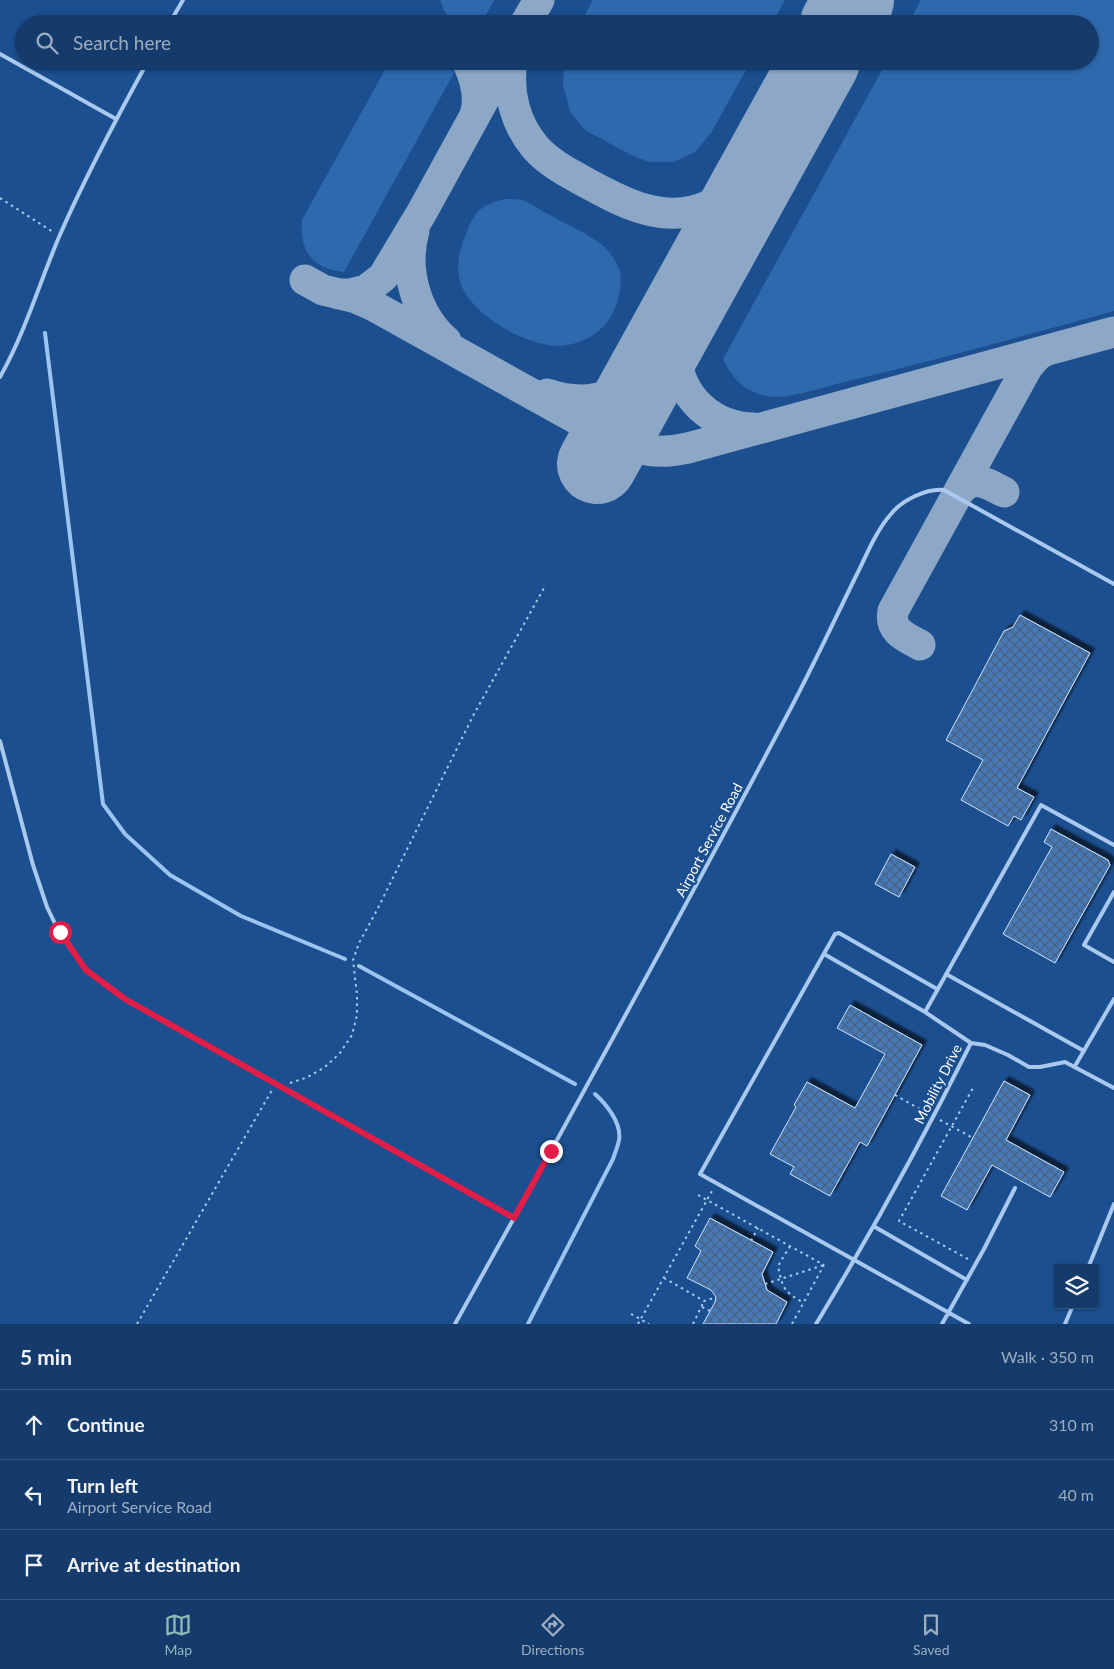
<!DOCTYPE html>
<html lang="en">
<head>
<meta charset="utf-8">
<style>
	body { margin:0; font-family:Lato,sans-serif; background:#1d4271; color:#f1f3f6 }
	.controls { position:absolute; right:15px; bottom:15px; display:grid; overflow:hidden; border-radius:0px; box-shadow:0 1px 4px #0004 }
	.controls button { width:45px; height:45px; display:grid; place-items:center; padding:0; border:0; border-bottom:1px solid #33557e; background:#143b6b; color:#f1f3f6; font:25px sans-serif }
	.stop { position:absolute; width:15px; height:15px; margin:-11px; border:4px solid #e11d48; border-radius:50%; background:#fff }
	.stop.end { background:#e11d48; border-color:#fff; box-shadow:0 1px 5px #0008 }
	.list { margin:0; padding:0; list-style:none }
	h2 { display:flex; justify-content:space-between; align-items:center; height:65px; margin:0; padding:0 20px; font-size:21px }
	h2 small { font-size:16px; font-weight:400; color:#9dadc1 }
	.list li { display:grid; grid-template-columns:32px 1fr auto; gap:15px; align-items:center; box-sizing:border-box; height:70px; padding:0 20px; border-top:1px solid #33557e }
	.list b { display:block; font-size:19px; white-space:nowrap }
	.list p { margin:0; font-size:16px; white-space:nowrap; color:#9dadc1 }
	.list em { font-size:16px; font-style:normal; color:#9dadc1 }
	.icon { flex:none; width:28px; height:28px; fill:none; stroke:currentColor; stroke-width:2; stroke-linecap:round; stroke-linejoin:round }
	.map { position:relative; flex:none; width:1114px; height:1324px; overflow:hidden }
	.search { position:absolute; background:#143b6b; box-shadow:0 1px 4px #0004; left:15px; right:15px; top:15px; height:55px; display:flex; align-items:center; gap:12px; box-sizing:border-box; padding:0 18px; border-radius:28px; color:#9dadc1; font-size:19px }
	.sheet { height:275px; background:#143b6b }
	nav { display:flex; justify-content:space-around; align-items:center; box-sizing:border-box; height:70px; border-top:1px solid #33557e; background:#143b6b; font-size:14px; color:#9dadc1 }
	nav a { display:grid; justify-items:center; gap:2px }
	nav .on { color:#8bbbb9 }
	.map>svg:first-child { display:block }
	.green { fill:#2e69ad }
	.lines { fill:none; stroke-linecap:round; stroke-linejoin:round }
	.stream { stroke:#9cc4f0; stroke-width:4 }
	.taxiway { stroke:#8da7c7; stroke-width:31 }
	.runway { stroke:#8da7c7; stroke-width:80 }
	.building { fill:url(#building-cross-hatch); stroke:#cfe3fa; filter:url(#shadow) }
	.path { stroke:#a9c9ee; stroke-width:2; stroke-dasharray:2.5 4; stroke-linecap:butt }
	.service { stroke:#a9c9ee; stroke-width:4 }
	.route { stroke:#e11d48; stroke-width:6 }
	.labels { text-anchor:middle; stroke-width:4.5; stroke-linejoin:round; paint-order:stroke }
	.street-label { font-size:14px; fill:#fff; stroke:#1b4f8f }
</style>
</head>
<body>
<div class="map">
<svg width="1114" height="1324" viewBox="0 0 1114 1324">
	<defs>
		<pattern id="building-cross-hatch" width="8" height="8" patternUnits="userSpaceOnUse" patternTransform="scale(1.25)"><rect width="8" height="8" fill="#4478b7"/><path d="M0 0l8 8M0 8l8-8" fill="none" stroke="#486282"/></pattern>
		<filter id="shadow"><feDropShadow dx="4.5" dy="-4.5" stdDeviation="1" flood-color="#0009"/></filter>
	</defs>
	<rect width="100%" height="100%" fill="#1b4f8f"/>
	<path class="green" d="M440 0H494L481 24C459 24 448 24 440 0Z
		M593 0H785L772 24H580Z
		M921 0H1114V311C1026 335 938 360 849 381 826 386 789 400 767 396 744 392 732 378 723 359L887 61H1090V24H908Z
		M394 61H442L454 73 344 272C313 269 299 251 302 220L387 66Z
		M565 61H751L711 133 695 152 674 162H649L631 155 585 130 570 112 563 84Z
		M505 199C510 199 516 199 521 200 530 202 539 210 548 214 564 223 583 231 598 242 607 248 617 260 620 272 622 282 620 292 617 302 613 316 603 330 590 337 580 342 569 346 557 346 525 344 478 319 463 289 454 271 459 251 466 234 475 210 481 205 505 199Z"/>
	<g class="lines">
		<path class="stream" d="M45 333 103 804 125 834 170 875 241 916 345 959
			M359 966 575 1084
			M528 1324 613 1159C615 1153 618 1146 619 1140 622 1123 606 1104 595 1094"/>
		<path class="taxiway" d="M525 24 539 0
			M467 61C475 78 481 97 475 115
			M512 61C507 92 515 123 535 147 549 163 567 172 585 182 623 203 666 226 710 205 748 187 763 158 784 125
			M414 231C403 269 416 315 446 341
			M305 280 323 290 356 298 372 305 611 438C641 451 656 455 688 448L1114 332
			M339 294H350L366 290 383 277 422 212 505 61
			M683 308C679 324 676 338 676 354 679 397 712 428 755 428
			M547 394C598 411 628 391 659 351
			M958 493C973 473 986 483 1004 492
			M920 645C905 637 889 631 893 611L1028 366 1038 355 1045 351"/>
		<path class="runway" d="M840 24 854 0
			M597 464 820 61"/>
	</g>
	<path class="building" d="M1020 615 1090 653 1017 788 1034 797 1021 820 1014 816 1008 826 961 800 983 760 946 740 1004 631 1013 627Z
		M1051 829 1108 860 1110 865 1055 963 1003 934 1052 847 1044 842Z
		M891 854 915 867 899 897 875 884Z
		M850 1005 922 1045 867 1146 860 1142 830 1196 790 1174 794 1167 770 1154 796 1107 794 1105 807 1082 855 1108 885 1054 837 1028Z
		M1004 1081 1030 1095 1006 1140 1064 1172 1050 1197 992 1165 967 1210 941 1196Z
		M710 1218 773 1252 762 1274 767 1290 787 1302 776 1324H703L715 1302 716 1297 711 1290 687 1278 701 1251 695 1246Z"/>
	<g class="lines">
		<path class="path" d="M0 198 53 232
			M290 1083 308 1077 325 1067 340 1053 352 1035 357 1015V995L353 960 359 943 377 910 473 716 544 588
			M895 1095 927 1113
			M940 1120 973 1138
			M698 1195 824 1265
			M751 1241 758 1228
			M790 1246 778 1266C783 1289 783 1291 804 1303
			M968 1259 899 1221 973 1088
			M664 1278 704 1301 714 1298
			M765 1284 824 1265
			M702 1307 710 1311
			M631 1314 649 1324
			M137 1324 272 1090
			M638 1324 712 1191
			M693 1324 704 1301
			M792 1324 824 1265"/>
		<path class="service" d="M169 24 183 0
			M0 54 116 119
			M0 377C25 333 39 284 59 237 85 177 116 119 148 61
			M0 741 33 865 47 907 59 932 86 970 125 999 514 1218 455 1324
			M1114 892 1084 945 1114 962
			M824 954 925 1012
			M946 974 1084 1051
			M937 989 839 933 835 934 700 1174 969 1324
			M971 1043 985 1045 1008 1055 1029 1067H1040L1065 1062 1114 1088
			M1075 1066 1114 999
			M514 1218C605 1053 696 888 784 721 810 673 833 623 857 574 867 554 876 531 891 514 902 500 927 488 944 490L1114 584
			M875 1227 967 1280
			M1088 1268 1114 1204
			M816 1324C872 1232 923 1139 971 1043L925 1012 1041 805 1114 845
			M942 1324 984 1249 1015 1188
			M1065 1324 1073 1305"/>
	</g>
	<g class="lines">
		<path class="route" d="M60 932 86 970 125 999 514 1218 551 1151"/>
	</g>
	<g class="labels">
		<g class="street-label">
			<text transform="translate(709 840) rotate(-62)" y="5">Airport Service Road</text>
			<text transform="translate(938 1084) rotate(-63)" y="5">Mobility Drive</text>
		</g>
	</g>
</svg>
<div class="controls">
<button><svg class="icon" aria-label="layers" viewBox="0 0 24 24"><path d="M12 4l9 5-9 5-9-5zM3 14l9 5 9-5"/></svg></button>
</div>
<div class="stop" style="left:60px;top:932px"></div>
<div class="stop end" style="left:551px;top:1151px"></div>
<div class="search"><svg class="icon" aria-label="search" viewBox="0 0 24 24"><circle cx="10" cy="10" r="6"/><path d="M15 15l6 6"/></svg>Search here</div>
</div>
<section class="sheet">
<h2>5 min<small>Walk · 350 m</small></h2>
<ul class="list">
<li><svg class="icon" aria-label="ahead" viewBox="0 0 24 24"><path d="M12 20V5M6 11l6-6 6 6"/></svg><div><b>Continue</b></div><em>310 m</em></li>
<li><svg class="icon" aria-label="left" viewBox="0 0 24 24"><path d="M17 20v-9H6M10 6l-5 5 5 5"/></svg><div><b>Turn left</b><p>Airport Service Road</p></div><em>40 m</em></li>
<li><svg class="icon" aria-label="arrive" viewBox="0 0 24 24"><path d="M6 21V4h12l-3 4 3 4H6"/></svg><div><b>Arrive at destination</b></div></li>
</ul>
</section>
<nav>
<a class="on"><svg class="icon" aria-label="map" viewBox="0 0 24 24"><path d="M3 6l6-2 6 2 6-2v14l-6 2-6-2-6 2zM9 4v14M15 6v14"/></svg>Map</a>
<a><svg class="icon" aria-label="directions" viewBox="0 0 24 24"><path d="M12 3l9 9-9 9-9-9zM9 14v-3h6M13 9l2 2-2 2"/></svg>Directions</a>
<a><svg class="icon" aria-label="saved" viewBox="0 0 24 24"><path d="M7 4h10v16l-5-4-5 4z"/></svg>Saved</a>
</nav>
</body>
</html>
